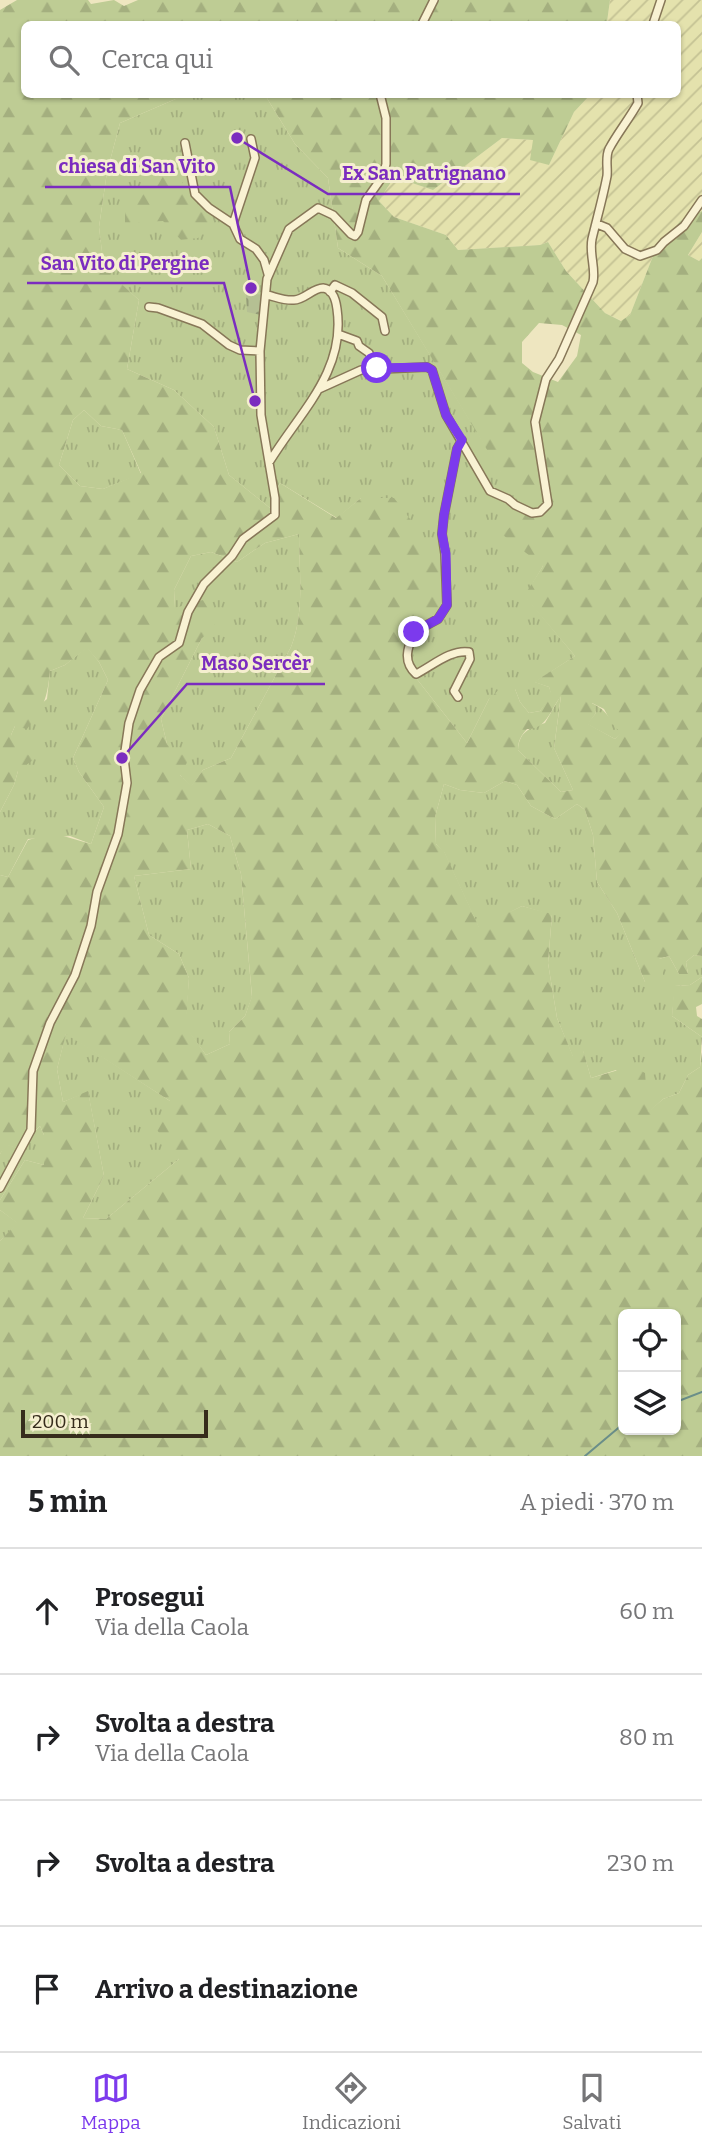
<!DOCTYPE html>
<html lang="it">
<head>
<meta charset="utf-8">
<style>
	body { margin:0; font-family:Bitter,serif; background:#f6f6f6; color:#202124 }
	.controls { position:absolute; right:21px; bottom:21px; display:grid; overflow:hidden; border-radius:10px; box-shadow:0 2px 5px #0004 }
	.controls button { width:63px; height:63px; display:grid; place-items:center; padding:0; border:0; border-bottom:2px solid #e0e0e0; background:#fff; color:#202124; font:35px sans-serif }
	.scale { position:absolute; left:21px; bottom:18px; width:187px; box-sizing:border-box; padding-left:7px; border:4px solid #362c1c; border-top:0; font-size:19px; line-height:24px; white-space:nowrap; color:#362c1c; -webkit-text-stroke:5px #f5efcf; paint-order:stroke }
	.stop { position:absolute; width:21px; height:21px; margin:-16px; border:5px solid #7c3aed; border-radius:50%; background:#fff }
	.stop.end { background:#7c3aed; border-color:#fff; box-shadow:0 2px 7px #0008 }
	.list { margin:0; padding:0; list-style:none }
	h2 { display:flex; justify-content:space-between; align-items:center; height:91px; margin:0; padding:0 28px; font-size:30px }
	h2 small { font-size:23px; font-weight:400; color:#757577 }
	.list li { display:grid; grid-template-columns:46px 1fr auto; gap:21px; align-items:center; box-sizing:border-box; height:126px; padding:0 28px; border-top:2px solid #e0e0e0 }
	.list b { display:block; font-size:26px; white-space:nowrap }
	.list p { margin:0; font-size:23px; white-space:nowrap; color:#757577 }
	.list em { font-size:23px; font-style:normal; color:#757577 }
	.icon { flex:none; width:38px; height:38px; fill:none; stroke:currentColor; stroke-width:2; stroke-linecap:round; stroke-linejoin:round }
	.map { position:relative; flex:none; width:702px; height:1456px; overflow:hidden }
	.search { position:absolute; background:#fff; box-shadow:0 2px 5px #0004; left:21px; right:21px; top:21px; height:77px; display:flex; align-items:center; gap:18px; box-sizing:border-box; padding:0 24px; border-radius:10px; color:#757577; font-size:26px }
	.sheet { height:595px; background:#fff }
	nav { display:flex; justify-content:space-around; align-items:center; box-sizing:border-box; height:98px; border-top:2px solid #e0e0e0; background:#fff; font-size:19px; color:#757577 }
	nav a { display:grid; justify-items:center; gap:4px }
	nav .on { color:#7c3aed }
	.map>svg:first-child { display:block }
	.farmland { fill:url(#farmland-furrows) }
	.grass { fill:url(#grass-tufts) }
	.forest { fill:url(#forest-firs); fill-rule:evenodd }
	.cemetery { fill:url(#cemetery-stones) }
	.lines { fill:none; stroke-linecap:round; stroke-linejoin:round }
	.stream { stroke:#6a8e89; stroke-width:2 }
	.street-casing { stroke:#877758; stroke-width:10 }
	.street { stroke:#f9f2d3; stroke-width:7 }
	.route { stroke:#7c3aed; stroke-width:9 }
	.leader { fill:none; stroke:#7b2cbf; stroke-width:2.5 }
	.callout-dot { fill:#7b2cbf; stroke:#f5efcf; stroke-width:2.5 }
	.callout-label { font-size:19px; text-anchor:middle; font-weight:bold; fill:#7b2cbf; stroke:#f5efcf; stroke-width:6; stroke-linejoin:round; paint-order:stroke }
</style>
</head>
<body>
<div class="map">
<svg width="702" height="1456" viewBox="0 0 702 1456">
	<defs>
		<pattern id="farmland-furrows" width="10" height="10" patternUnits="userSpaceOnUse" patternTransform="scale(1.75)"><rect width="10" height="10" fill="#e4e2ad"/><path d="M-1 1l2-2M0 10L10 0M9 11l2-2" fill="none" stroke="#c4c294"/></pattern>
		<pattern id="grass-tufts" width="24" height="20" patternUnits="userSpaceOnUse" patternTransform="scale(1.75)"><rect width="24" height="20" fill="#becc94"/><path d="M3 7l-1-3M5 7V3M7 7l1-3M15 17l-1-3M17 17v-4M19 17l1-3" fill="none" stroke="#a4af7f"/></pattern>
		<pattern id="forest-firs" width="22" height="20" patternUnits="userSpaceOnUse" patternTransform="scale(1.75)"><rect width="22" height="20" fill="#becc94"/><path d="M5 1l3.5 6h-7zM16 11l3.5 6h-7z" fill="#a4af7f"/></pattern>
		<pattern id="cemetery-stones" width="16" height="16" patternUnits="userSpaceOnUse" patternTransform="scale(1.75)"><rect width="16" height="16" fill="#b5c093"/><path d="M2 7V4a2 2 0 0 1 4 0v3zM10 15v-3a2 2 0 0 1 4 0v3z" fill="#949c77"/></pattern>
	</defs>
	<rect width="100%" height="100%" fill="#eee6c0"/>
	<path class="farmland" d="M610 0H702V211L680 221 653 256 630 315 622 321 605 313 566 271 548 242 540 245 458 250 446 235 394 217 379 201 394 177 433 190 502 138 533 140 549 165 574 112 590 95 678 94V24L607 22Z
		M702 232V258L699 261 688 255Z"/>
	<path class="grass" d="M185 95H265L295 144 328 178 338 248 382 276 525 511 543 566 525 596 575 656 535 682 549 687 552 695 540 711 529 713 520 702 515 689 489 699 467 743 409 669 402 652 420 620 361 498 337 518 280 483 270 508 229 475 214 427 174 390 127 369 139 300 104 269 99 227 107 172 120 123Z
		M84 410 101 426 122 430 141 474 103 489 80 486 59 465 73 420Z
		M299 534C299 571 305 612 291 647L231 758 203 770 191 787 180 775 167 744 161 719 202 638 175 608 174 590 191 556 211 552 237 562 265 543Z
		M87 647 99 662 108 680 73 758 79 772 104 807 91 844 70 836 28 839 8 877 0 875V812L14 785 18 771 11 735 15 726 47 699 50 671 65 665Z
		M561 695 554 748 573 790 561 792 518 750C519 732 529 728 545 723Z
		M591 703C608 710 609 720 622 733L615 739 587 724 596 713Z
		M505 781 517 785 531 806 555 819 577 804 585 810 593 835 597 882 617 913 645 982 659 959 669 956 679 974H688L686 962 694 955 702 956V977L690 985 675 986 672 1016 702 1037 700 1067 688 1075 679 1093 663 1099 648 1113 616 1070 591 1078 583 1051 573 1057 557 1018 548 963 552 915 522 906 479 928 444 852 436 844 435 817 444 784 460 790 484 793Z
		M208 824 230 836 241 874 252 997 245 1016 229 1032 230 1044 206 1055 185 1027 189 978 179 954 149 935 134 876 191 869 187 830Z
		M66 1033 170 1101 179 1159 106 1219 83 1218 104 1176 88 1092 63 1102 57 1069Z
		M40 1126 44 1135V1165L25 1160 0 1200V1154L5 1144 18 1148Z
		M0 1210 18 1223 0 1241Z"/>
	<path class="forest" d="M17 0H88L91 4 114 0 124 6 138 0H610L607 22 643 23 24 24V94L185 95 120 123 107 172 99 227 104 268 139 300 127 369 174 390 214 427 229 475 270 508 280 483 336 518 361 498H394L433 549 454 608 420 620 402 652 409 669 467 743 489 699 502 687 515 689 520 702 529 713 540 711 551 694 549 687 534 682 575 656 524 596 543 566 503 535 524 511 382 276 338 248 328 178 295 144 265 95H590L574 112 549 165 530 160 533 140 502 138 433 190 394 177 379 201 394 217 446 235 458 250 540 245 548 242 566 271 605 313 621 321 630 315 653 256 680 221 702 211V232L688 255 699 261 702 258V956L694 955 686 962 688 974H679L669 956 659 959 664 978 645 982 617 913 597 882 593 835 585 810 577 804 555 819 531 806 517 785 505 781 484 793 460 790 444 784 435 817 436 844 444 851 479 927 522 906 552 914 548 963 557 1018 573 1056 583 1050 591 1078 632 1066 645 1073 648 1112 663 1099 679 1093 688 1075 700 1067 702 1052V1456H0V1241L17 1223 0 1210V1200L25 1160 44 1165V1135L40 1126 17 1148 6 1145 0 1154V875L8 877 28 840 53 833 91 844 104 807 79 772 73 758 108 680 99 662 87 648 65 665 50 671C47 700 44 706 27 729L15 726 11 735 33 760 18 771 14 785 0 812V10ZM539 323 562 325 581 335 577 356 558 382 533 372 522 363V342ZM84 410 101 426 122 430 141 473 103 489 80 486 59 465 73 420ZM299 534C299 571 305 612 291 647L231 758 203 770 191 786 180 775 189 759 167 744 161 719 202 638 215 627 210 611 203 600 175 608 174 590 191 556 211 552 237 562 265 543ZM561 696 554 748 573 790 561 792 518 750C518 740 521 736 527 729 546 730 551 709 561 696ZM592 703 604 709 611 722 621 733 615 739 588 724 596 713ZM208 824 230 836 241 874 252 996 245 1016 229 1032 230 1044 206 1055 186 1027 189 978 179 954 149 935 134 876 191 869 187 830ZM66 1034 170 1101 157 1130 179 1159 106 1219 83 1218 104 1176 88 1091 63 1102 57 1069ZM623 1314H676V1430H623Z
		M172 151 185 190 215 224 198 238 181 240 163 221 141 222 125 227V202Z
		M702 977V1004L696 1007 697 1016 702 1019V1037L672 1016 674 986 690 985Z"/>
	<path class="cemetery" d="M250 293 262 295 261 315 247 312 246 294Z"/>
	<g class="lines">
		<path class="stream" d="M676 1402 702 1392
			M585 1456 623 1424"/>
		<defs>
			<path id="street" d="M422 24 434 0
				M653 24 661 0
				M185 143 195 194 209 208 233 224
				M233 224 255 158 251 139
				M233 224 240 239 256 249 264 260 268 274
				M597 224 607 228 625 249 640 256 657 250 664 242 684 226 702 200
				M330 292 335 285 352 293 382 317 385 331
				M267 295C276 297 285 301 294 300 304 300 313 288 323 288 333 289 336 301 337 309 346 371 300 412 270 461
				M149 307 158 308 202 324 229 345 240 350 260 351
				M338 334 357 341 359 346 369 353 374 368
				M319 389 361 370 427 367 432 370 446 415 490 491 508 499 515 505 532 513 540 512 548 504 535 422 546 379 559 359 593 282C596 268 589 254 592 239 597 218 603 197 607 176 608 168 605 157 609 149 617 134 629 119 638 103L637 94
				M458 697 454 691 470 659 469 652C451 649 432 666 416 674 402 661 408 647 414 632L438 619 447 605 445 554 442 534 444 515 457 449 462 440
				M0 1188 31 1130 33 1071 50 1023 75 975 91 926 97 892 118 834 127 783 124 758 129 723 140 690 159 657 179 643 188 612 204 584 232 556 243 539 275 515V498L261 415 260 351 267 279 289 229 318 208 333 215 351 234 355 236 358 232 366 200 383 176 386 164V118L380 94"/>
		</defs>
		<use href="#street" class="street-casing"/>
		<use href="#street" class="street"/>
	</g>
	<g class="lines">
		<path class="route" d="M377 368 427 367 432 370 446 415 462 440 457 449 444 515 442 534 446 554 447 605 438 619 414 632"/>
	</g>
	<path class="leader" d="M251 288L230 187H45M237 138L328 194H520M255 401L224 283H27M122 758L187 684H325"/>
	<g class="callout-dot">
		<circle cx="251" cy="288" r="7"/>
		<circle cx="237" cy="138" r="7"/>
		<circle cx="255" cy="401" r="7"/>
		<circle cx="122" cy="758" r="7"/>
	</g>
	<g class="callout-label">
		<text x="137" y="173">chiesa di San Vito</text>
		<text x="424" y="180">Ex San Patrignano</text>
		<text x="125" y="270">San Vito di Pergine</text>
		<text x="256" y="670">Maso Sercèr</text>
	</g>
</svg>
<div class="controls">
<button><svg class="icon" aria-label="locate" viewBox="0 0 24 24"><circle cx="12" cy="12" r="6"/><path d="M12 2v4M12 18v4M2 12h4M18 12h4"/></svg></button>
<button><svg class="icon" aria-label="layers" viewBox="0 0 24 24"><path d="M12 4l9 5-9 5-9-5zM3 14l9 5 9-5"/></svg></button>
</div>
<div class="scale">200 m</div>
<div class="stop" style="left:377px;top:368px"></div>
<div class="stop end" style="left:414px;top:632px"></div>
<div class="search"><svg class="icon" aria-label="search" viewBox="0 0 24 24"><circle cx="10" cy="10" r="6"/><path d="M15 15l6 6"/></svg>Cerca qui</div>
</div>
<section class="sheet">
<h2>5 min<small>A piedi · 370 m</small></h2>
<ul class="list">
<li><svg class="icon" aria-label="ahead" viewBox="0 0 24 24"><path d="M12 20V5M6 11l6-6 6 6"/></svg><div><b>Prosegui</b><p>Via della Caola</p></div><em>60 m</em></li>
<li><svg class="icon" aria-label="right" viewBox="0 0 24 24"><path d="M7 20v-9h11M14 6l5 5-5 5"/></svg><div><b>Svolta a destra</b><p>Via della Caola</p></div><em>80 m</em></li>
<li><svg class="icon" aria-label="right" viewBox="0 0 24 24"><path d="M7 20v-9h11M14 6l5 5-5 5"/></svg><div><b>Svolta a destra</b></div><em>230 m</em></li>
<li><svg class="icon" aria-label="arrive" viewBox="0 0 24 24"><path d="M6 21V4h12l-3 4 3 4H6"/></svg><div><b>Arrivo a destinazione</b></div></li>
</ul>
</section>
<nav>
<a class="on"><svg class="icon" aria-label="map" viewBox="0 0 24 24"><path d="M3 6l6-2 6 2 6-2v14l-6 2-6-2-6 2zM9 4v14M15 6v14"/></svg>Mappa</a>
<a><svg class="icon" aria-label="directions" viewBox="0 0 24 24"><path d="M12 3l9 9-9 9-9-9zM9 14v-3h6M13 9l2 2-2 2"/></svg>Indicazioni</a>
<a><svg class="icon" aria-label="saved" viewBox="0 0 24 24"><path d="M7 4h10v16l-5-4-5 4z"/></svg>Salvati</a>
</nav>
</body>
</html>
